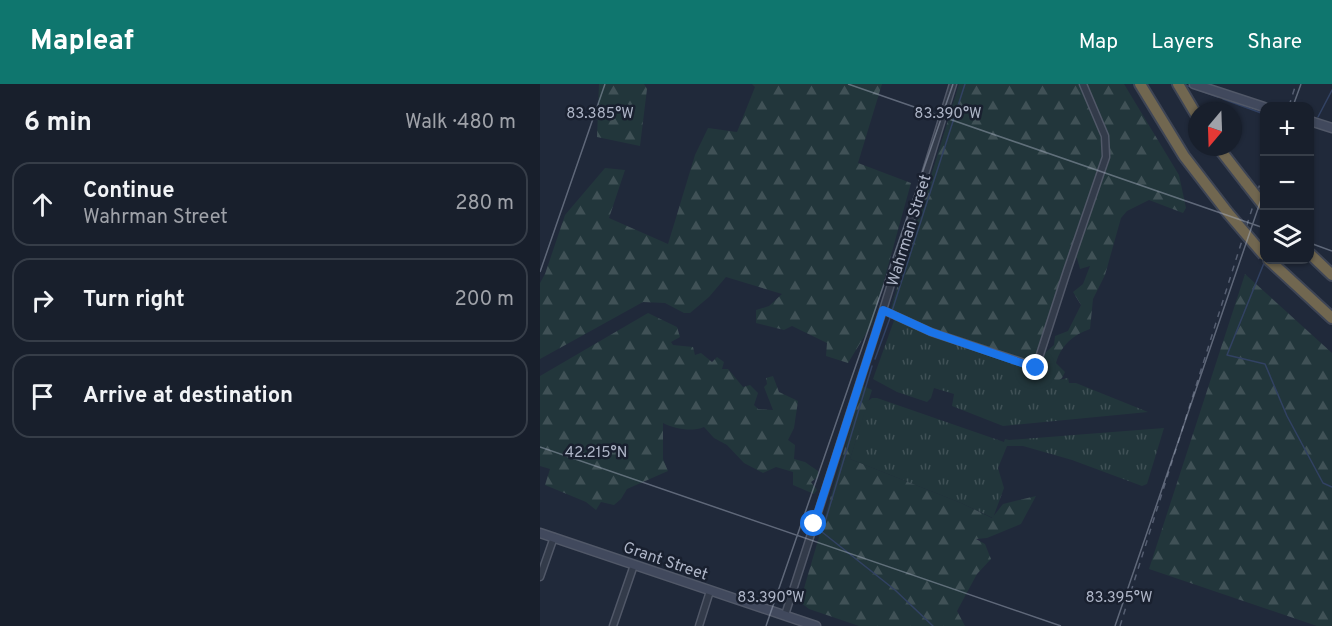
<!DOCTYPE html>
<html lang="en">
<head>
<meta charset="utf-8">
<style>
	body { margin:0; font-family:Overpass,sans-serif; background:#252c38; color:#f1f3f6 }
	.controls { position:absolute; right:18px; top:18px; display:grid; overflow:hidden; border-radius:12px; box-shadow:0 2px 4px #0004 }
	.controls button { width:54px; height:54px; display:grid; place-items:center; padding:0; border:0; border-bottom:2px solid #363d48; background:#181f2c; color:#f1f3f6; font:30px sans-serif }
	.compass { position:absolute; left:648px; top:18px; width:54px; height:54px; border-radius:50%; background:#181f2c; box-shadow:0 2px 4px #0004; rotate:199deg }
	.stop { position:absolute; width:18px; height:18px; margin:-14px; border:4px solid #1a73e8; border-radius:50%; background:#fff }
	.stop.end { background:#1a73e8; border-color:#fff; box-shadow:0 2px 6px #0008 }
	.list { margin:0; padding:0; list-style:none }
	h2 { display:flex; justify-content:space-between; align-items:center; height:78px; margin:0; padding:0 24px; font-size:26px }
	h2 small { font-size:20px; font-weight:400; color:#9fa2a9 }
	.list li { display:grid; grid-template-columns:39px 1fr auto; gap:18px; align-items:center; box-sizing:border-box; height:84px; margin:0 12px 12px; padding:0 12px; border:2px solid #363d48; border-radius:18px }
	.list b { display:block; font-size:22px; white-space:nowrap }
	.list p { margin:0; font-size:20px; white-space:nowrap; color:#9fa2a9 }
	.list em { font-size:20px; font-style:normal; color:#9fa2a9 }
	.icon { flex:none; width:33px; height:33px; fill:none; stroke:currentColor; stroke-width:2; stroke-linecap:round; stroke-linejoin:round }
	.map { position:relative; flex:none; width:792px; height:542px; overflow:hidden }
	header { display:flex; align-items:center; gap:36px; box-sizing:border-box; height:84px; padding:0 30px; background:#0f766e; color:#fff }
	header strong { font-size:28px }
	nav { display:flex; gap:33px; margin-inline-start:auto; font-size:21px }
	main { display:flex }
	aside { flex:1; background:#181f2c }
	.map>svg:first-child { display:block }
	.grass { fill:url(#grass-tufts) }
	.forest { fill:url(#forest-firs) }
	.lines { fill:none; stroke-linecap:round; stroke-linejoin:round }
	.stream { stroke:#324263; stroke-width:1.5 }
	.street-casing { stroke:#515868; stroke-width:9 }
	.secondary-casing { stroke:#515868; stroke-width:11 }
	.highway-casing { stroke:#3e4555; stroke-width:14 }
	.street { stroke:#333b4a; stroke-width:6 }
	.secondary { stroke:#41495d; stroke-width:8 }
	.highway { stroke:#716750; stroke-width:10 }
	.rail { stroke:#555e71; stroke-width:1.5; stroke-dasharray:6 6; stroke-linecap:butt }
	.highway-bridge-casing { stroke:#3e4555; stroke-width:14; stroke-linecap:butt }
	.highway-bridge { stroke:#716750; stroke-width:10 }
	.route { stroke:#1a73e8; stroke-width:8 }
	.ticks { fill:none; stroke:#aeb5c7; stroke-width:1.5; stroke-opacity:0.45 }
	.labels { text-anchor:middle; stroke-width:5; stroke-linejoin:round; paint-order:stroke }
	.street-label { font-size:16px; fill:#aeb5c7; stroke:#19202f }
	.ticks-label { font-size:15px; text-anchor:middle; fill:#aeb5c7; stroke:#19202f; stroke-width:5; stroke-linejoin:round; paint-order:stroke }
</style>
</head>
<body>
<header>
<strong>Mapleaf</strong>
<nav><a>Map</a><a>Layers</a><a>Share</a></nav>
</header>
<main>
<aside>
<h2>6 min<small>Walk · 480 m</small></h2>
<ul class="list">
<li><svg class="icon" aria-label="ahead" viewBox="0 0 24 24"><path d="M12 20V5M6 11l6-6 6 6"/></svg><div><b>Continue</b><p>Wahrman Street</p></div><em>280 m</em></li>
<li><svg class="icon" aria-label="right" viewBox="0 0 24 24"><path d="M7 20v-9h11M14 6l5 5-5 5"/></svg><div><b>Turn right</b></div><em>200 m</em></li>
<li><svg class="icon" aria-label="arrive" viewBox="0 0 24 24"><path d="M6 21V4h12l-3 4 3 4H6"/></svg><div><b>Arrive at destination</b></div></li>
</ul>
</aside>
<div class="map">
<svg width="792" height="542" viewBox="0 0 792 542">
	<defs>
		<pattern id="grass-tufts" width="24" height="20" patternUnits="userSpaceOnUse" patternTransform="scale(1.5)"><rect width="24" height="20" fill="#22363b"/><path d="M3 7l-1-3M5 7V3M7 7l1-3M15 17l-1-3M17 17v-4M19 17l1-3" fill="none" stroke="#405156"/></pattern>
		<pattern id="forest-firs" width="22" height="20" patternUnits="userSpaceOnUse" patternTransform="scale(1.5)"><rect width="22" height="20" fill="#22363b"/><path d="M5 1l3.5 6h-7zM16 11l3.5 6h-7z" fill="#405156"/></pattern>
	</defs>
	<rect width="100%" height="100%" fill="#20293a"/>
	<path class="grass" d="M356 231 441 261 446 264 495 278 504 291 518 296 528 294 529 299H536L608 328 463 342 412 322 414 310 394 304 391 314 387 318 357 308 333 295Z
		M332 314H337L464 358 465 355 469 356 624 344 607 400 602 402 532 376 483 362H467L458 384 464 404 453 434 421 419 310 375 328 317Z"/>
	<path class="forest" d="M59 0H104L107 5 100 62 57 53Z
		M212 0H342L318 79 371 99 332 240 308 279 286 272 287 259 252 242 244 246 216 239V226L229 222 242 210 186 193 169 213 150 229H144L125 219 103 218 0 275V199L5 190 25 131 65 84 85 86 69 134 128 160 155 71 168 44 197 48 215 3Z
		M419 0H584L639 91 646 124 643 129 609 116 587 127 581 134 565 191 553 215 550 245C533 251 521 261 516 279L525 288 522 294 518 297 504 291 500 285 505 269 514 261 515 252 528 247 541 221 533 208 543 200 550 182 540 185 537 174 527 182 520 198 493 279 446 264 441 261 374 238 350 227Z
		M705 190 792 269V542H777L609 485Z
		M108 229 137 243 140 253 131 258 133 261 153 263 155 271 161 269 172 278 177 273 184 278 182 285H188L203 303 210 301 218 309 214 321 218 325 233 326 224 303 227 300 226 294 233 292 239 308 258 317 254 344 248 356 255 361 254 375 265 378 278 387V393L271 398 277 406 274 410 253 401V388L236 383 223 389 204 379 187 361 174 354 164 343C152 348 135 345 123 339V375L128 387 87 405 81 415 74 421 61 418 56 426 46 418 5 401 10 385 0 382V292Z
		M323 302 332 306 310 375 421 419 452 434 463 420 496 412 481 440 447 454 436 455 445 460 451 475 437 490 417 527 425 542H319L269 525 260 518Z"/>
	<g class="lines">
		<path class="stream" d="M645 1 678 13
			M683 15 724 30
			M778 33 792 6
			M770 52 774 41
			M724 179 687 271 725 280 747 332 783 399 792 403
			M352 227 425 0
			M335 275 350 234
			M332 282 282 448 355 506 393 542"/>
		<defs>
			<path id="street" d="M343 226 391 248 496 283 527 187 566 73 565 52 543 0
				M0 493 14 453
				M245 531 343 226 413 0
				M73 542 94 481
				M159 542 170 507"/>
			<path id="secondary" d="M654 0 724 23
				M770 37 792 44
				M0 449 276 542"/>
			<path id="highway" d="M600 0 644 72 688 129
				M638 0 657 32
				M678 63 706 99
				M770 170 792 191
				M729 176 792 234"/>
		</defs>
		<use href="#street" class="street-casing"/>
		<use href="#secondary" class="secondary-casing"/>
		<use href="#highway" class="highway-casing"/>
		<use href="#street" class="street"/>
		<use href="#secondary" class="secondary"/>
		<use href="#highway" class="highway"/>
		<path class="rail" d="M749 22 756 0
			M580 542 724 87"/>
		<defs>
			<path id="highway-bridge" d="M706 99 724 122
				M688 129 724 171"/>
		</defs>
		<use href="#highway-bridge" class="highway-bridge-casing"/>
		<use href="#highway-bridge" class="highway-bridge"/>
	</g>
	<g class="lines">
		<path class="route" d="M274 440 343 226 391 248 496 284"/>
	</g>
	<path class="ticks" d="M308 0 724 144M753 22 761 0M770 159 792 167M0 188 65 0M0 363 521 542M226 542 413 0M575 542 724 107"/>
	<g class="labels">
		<g class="street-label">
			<text transform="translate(368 146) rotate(-73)" y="6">Wahrman Street</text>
			<text transform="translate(126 476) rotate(19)" y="6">Grant Street</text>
		</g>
	</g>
	<g class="ticks-label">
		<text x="408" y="34">83.390°W</text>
		<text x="60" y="34">83.385°W</text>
		<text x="56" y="373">42.215°N</text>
		<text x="231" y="518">83.390°W</text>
		<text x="579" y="518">83.395°W</text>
	</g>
</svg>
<div class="controls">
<button>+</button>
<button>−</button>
<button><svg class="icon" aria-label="layers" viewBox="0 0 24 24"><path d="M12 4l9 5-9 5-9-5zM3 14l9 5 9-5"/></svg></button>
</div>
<svg class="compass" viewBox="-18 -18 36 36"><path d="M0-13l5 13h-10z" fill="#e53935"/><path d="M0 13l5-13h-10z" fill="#9fa2a9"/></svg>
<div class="stop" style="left:274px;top:440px"></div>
<div class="stop end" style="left:496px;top:284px"></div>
</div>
</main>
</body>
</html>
